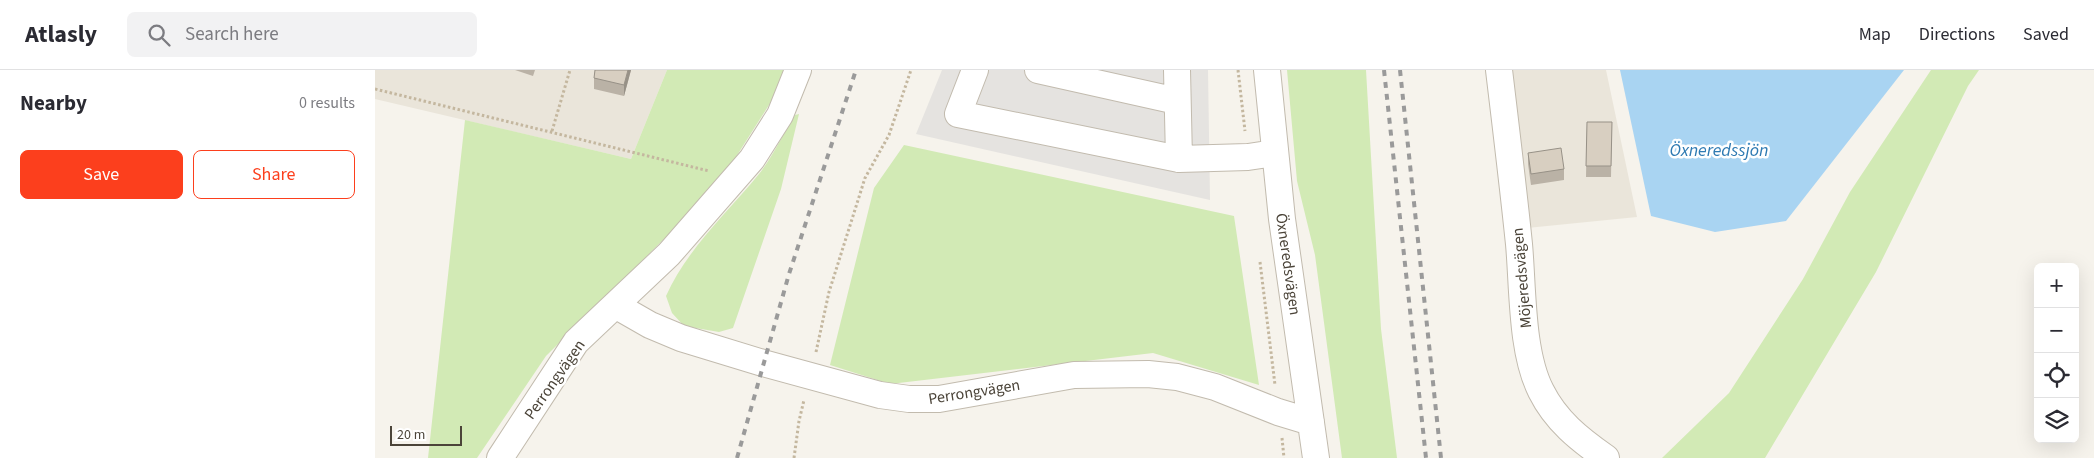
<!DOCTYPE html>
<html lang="en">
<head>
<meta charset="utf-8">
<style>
	body { margin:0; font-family:"Source Sans 3",sans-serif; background:#f2f2f3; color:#2b2b33 }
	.controls { position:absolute; right:15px; bottom:15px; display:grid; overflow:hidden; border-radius:8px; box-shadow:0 5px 20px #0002 }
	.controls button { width:45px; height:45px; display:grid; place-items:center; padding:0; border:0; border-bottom:1px solid #e1e1e2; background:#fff; color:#2b2b33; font:25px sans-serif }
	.scale { position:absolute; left:15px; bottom:12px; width:72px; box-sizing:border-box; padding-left:5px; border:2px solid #4b4439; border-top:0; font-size:14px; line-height:18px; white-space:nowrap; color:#4b4439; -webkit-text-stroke:4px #fff; paint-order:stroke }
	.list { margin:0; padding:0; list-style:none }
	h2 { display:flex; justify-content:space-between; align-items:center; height:65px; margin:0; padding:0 20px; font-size:21px }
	h2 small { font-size:16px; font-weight:400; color:#7c7c81 }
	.actions { display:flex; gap:10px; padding:15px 20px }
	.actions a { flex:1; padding:11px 0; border:1px solid #fc3f1d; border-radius:8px; text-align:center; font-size:18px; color:#fc3f1d }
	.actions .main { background:#fc3f1d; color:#fff }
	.icon { flex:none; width:28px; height:28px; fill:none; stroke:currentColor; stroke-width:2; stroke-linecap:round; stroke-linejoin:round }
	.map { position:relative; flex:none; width:1719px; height:388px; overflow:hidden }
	header { display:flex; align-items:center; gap:30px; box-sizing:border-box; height:70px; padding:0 25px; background:#fff; border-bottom:1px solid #e1e1e2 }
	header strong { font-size:24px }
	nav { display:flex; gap:28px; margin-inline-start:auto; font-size:18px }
	.search { width:350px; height:45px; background:#f2f2f3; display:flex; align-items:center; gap:12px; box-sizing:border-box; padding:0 18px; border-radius:8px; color:#7c7c81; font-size:19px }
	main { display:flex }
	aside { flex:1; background:#fff }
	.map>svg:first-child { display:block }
	.residential { fill:#eae5da }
	.green { fill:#d2eab5 }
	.parking { fill:#e5e3e0 }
	.water { fill:#a9d4f2 }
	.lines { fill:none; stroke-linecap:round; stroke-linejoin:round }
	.minor-casing { stroke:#c2bbae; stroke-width:28 }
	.path { stroke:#c4b79f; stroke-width:3; stroke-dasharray:2.5 2.5; stroke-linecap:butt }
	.minor { stroke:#fff; stroke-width:26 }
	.rail { stroke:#9a9a9a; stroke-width:4; stroke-dasharray:6 6; stroke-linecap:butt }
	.wall { fill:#bab2a6 }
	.shaded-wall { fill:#979187 }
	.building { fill:#d8cfc1; stroke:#979187 }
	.labels { text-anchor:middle; stroke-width:5; stroke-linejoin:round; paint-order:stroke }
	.street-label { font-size:16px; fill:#4b4439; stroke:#fff }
	.water-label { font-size:18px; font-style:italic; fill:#2e7ab2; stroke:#fff }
</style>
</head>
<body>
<header>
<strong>Atlasly</strong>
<div class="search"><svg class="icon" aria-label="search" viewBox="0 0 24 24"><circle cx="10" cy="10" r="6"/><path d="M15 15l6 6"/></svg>Search here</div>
<nav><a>Map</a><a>Directions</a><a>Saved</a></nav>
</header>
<main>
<aside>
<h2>Nearby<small>0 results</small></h2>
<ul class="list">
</ul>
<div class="actions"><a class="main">Save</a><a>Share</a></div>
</aside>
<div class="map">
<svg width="1719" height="388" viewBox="0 0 1719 388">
	<rect width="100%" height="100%" fill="#f6f3ec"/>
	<path class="residential" d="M0 0H292L256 89 0 29Z
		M1129 0H1231L1262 147 1152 158Z"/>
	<path class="green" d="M292 0H409L399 27 359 90 292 166 171 286 102 388H53L90 50 256 89Z
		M912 0H991L1006 259 1022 388H967L940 185 922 111Z
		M1556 0H1604L1593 16 1501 202 1390 388H1287L1354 323 1428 209 1475 122Z
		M424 44 406 119 358 258 344 262 309 256 297 243 291 226C312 179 352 143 384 104 398 86 408 64 420 45Z
		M529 75 859 146 884 315 778 283 515 314 455 295 499 118Z"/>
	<path class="parking" d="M567 0H833L835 130 541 64Z"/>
	<path class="water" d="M1245 0H1529L1411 151 1340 162 1276 146Z"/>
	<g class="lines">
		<defs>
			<path id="minor" d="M600 0 583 44 804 89 873 87 900 83
				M663 0 802 31
				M802 0 804 89
				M892 0 907 149 941 388
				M1124 0C1131 58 1138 116 1144 174 1148 218 1146 282 1166 321 1181 351 1204 369 1231 388
				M240 235 275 255 306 268 388 293 505 325 534 329H564L699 305 773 304 802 307 840 317 903 342 936 352
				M125 388 201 272 294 184 377 89 405 45 423 0"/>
		</defs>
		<use href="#minor" class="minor-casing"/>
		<path class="path" d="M863 0 870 61
			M0 19 334 101
			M177 61 195 0
			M885 192 900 315
			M441 282 454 222 490 108 514 65 536 0
			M907 368 909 388
			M419 388 424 351 429 330"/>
		<use href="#minor" class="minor"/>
		<path class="rail" d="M1009 0 1051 388
			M1025 0 1066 388
			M362 388 414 204 481 0"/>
	</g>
	<path class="wall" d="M140 0H160L158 6Z
		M220 0H256L249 26 219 19V8Z
		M1212 52H1237L1236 107H1211Z
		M1153 83 1189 99V110L1156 115 1153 94Z"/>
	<path class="shaded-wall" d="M253 0H256L249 26V15Z"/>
	<path class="building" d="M220 0H253L249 15 219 8Z
		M1212 52H1237L1236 96H1211Z
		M1186 78 1189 99 1156 104 1153 83Z"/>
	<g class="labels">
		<g class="street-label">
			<text transform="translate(914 194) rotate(82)" y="6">Öxneredsvägen</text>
			<text transform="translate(1146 208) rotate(-95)" y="6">Möjeredsvägen</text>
			<text transform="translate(179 309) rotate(-55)" y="6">Perrongvägen</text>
			<text transform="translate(599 321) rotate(-9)" y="6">Perrongvägen</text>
		</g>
		<g class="water-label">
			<text x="1344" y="86">Öxneredssjön</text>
		</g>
	</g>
</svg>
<div class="controls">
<button>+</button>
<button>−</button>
<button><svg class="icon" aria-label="locate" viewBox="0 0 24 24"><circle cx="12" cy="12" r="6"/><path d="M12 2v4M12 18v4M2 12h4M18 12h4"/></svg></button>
<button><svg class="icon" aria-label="layers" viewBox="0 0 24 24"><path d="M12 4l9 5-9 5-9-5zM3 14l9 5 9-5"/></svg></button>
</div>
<div class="scale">20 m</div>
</div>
</main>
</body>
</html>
